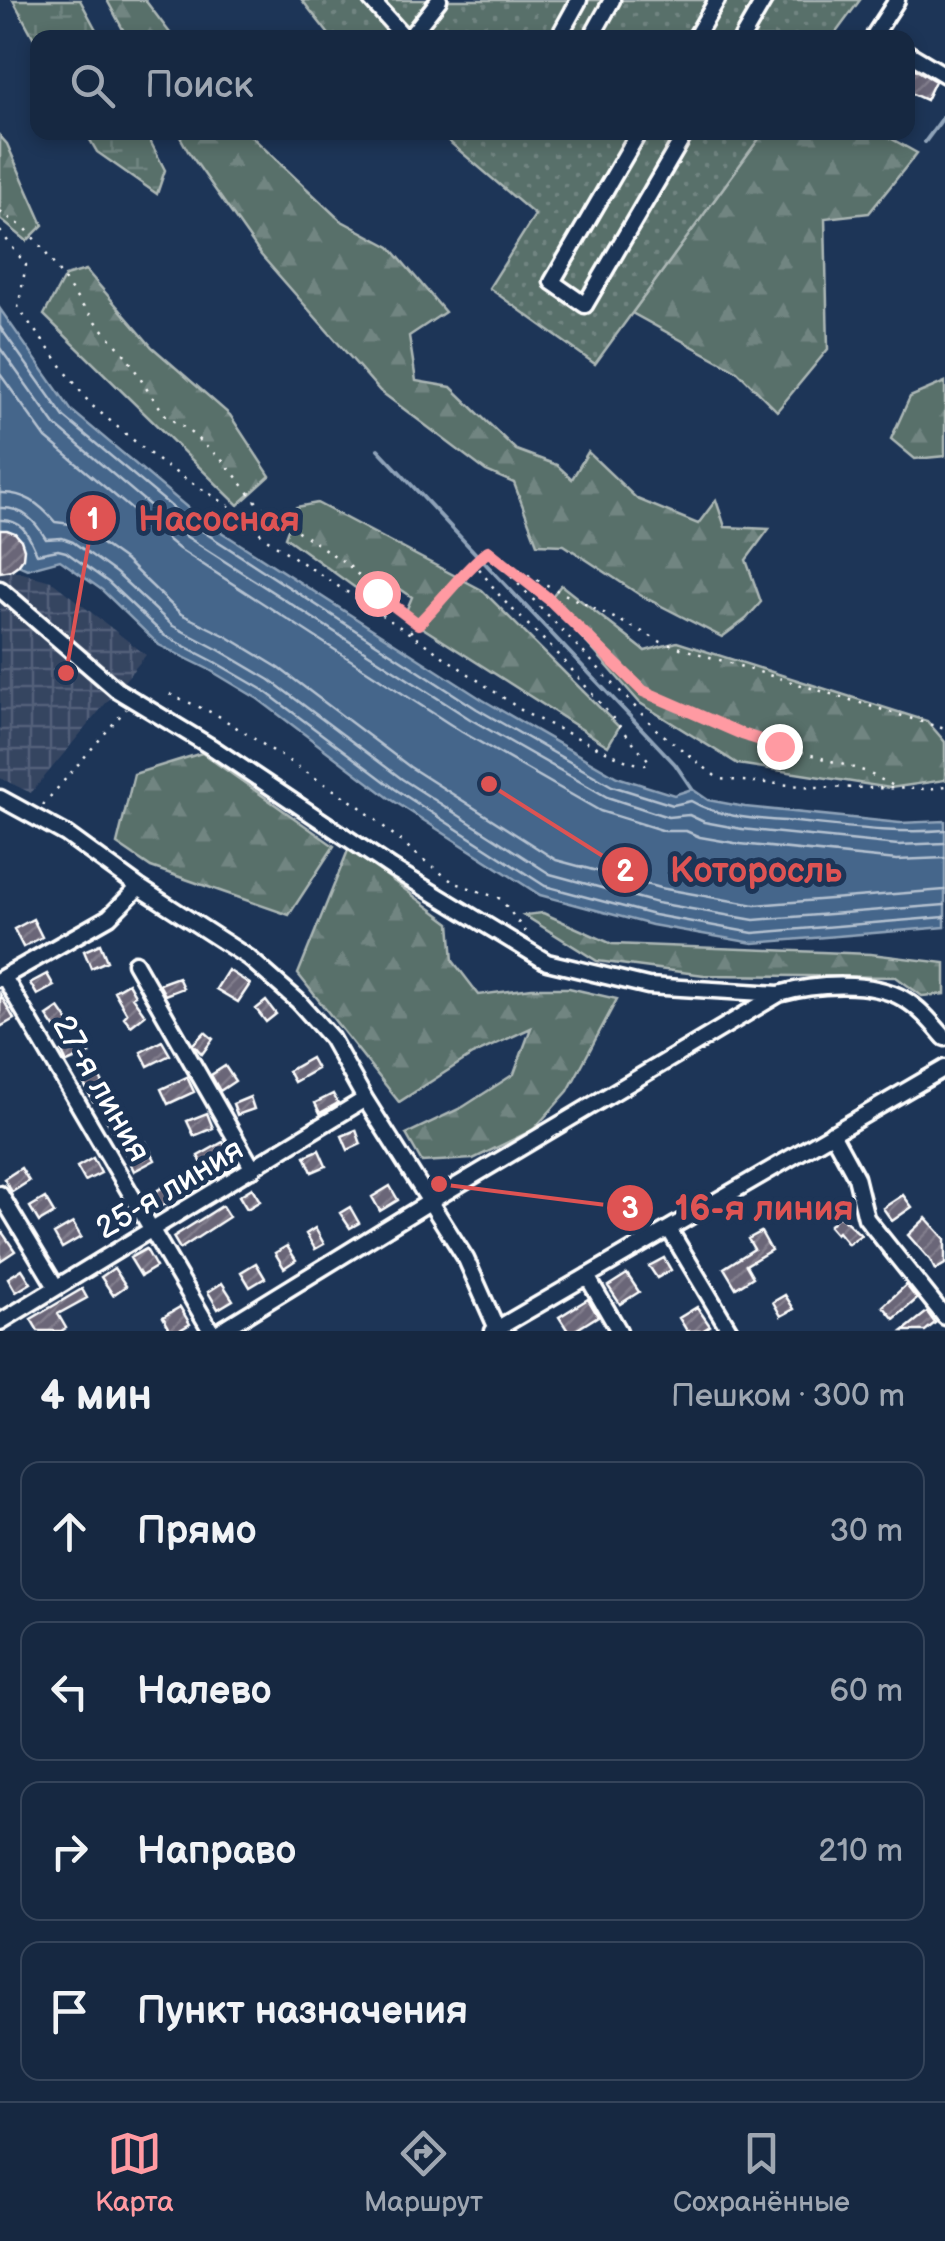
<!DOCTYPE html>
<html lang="ru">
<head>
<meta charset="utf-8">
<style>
	body { margin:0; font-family:"Balsamiq Sans",sans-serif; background:#23344c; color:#f1f3f6 }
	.stop { position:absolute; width:30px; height:30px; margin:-22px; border:8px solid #ff9aa2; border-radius:50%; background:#fff }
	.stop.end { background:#ff9aa2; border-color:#fff; box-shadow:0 2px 10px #0008 }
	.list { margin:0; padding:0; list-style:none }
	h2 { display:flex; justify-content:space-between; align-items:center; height:130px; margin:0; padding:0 40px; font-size:42px }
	h2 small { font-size:32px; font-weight:400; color:#9ea6b1 }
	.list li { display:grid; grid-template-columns:65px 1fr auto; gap:30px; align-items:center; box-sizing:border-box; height:140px; margin:0 20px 20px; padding:0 20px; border:2px solid #35445a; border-radius:20px }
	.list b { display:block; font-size:38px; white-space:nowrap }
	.list em { font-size:32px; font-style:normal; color:#9ea6b1 }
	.icon { flex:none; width:55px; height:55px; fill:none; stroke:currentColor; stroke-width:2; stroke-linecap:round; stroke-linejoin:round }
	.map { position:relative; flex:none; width:945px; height:1331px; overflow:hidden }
	.search { position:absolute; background:#162841; box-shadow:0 5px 15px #0003; left:30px; right:30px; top:30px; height:110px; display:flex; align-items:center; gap:25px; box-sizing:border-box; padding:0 35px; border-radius:20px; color:#9ea6b1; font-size:38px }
	.sheet { height:770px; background:#162841 }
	nav { display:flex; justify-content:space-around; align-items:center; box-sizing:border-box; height:140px; border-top:2px solid #35445a; background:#162841; font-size:28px; color:#9ea6b1 }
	nav a { display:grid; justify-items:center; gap:5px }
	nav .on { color:#ff9aa2 }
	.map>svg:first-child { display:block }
	.industrial { fill:url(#industrial-grid) }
	.forest { fill:url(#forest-firs); stroke:#acb7b5; stroke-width:2.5 }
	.wetland { fill:url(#wetland-marsh); stroke:#acb7b5; stroke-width:2.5 }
	.garden { fill:url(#garden-dots); stroke:#acb7b5; stroke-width:2.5 }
	.water { fill:#45668b; stroke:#8fa3b9; stroke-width:2.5 }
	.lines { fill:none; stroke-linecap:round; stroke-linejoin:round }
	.shore { stroke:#b5c2d1; stroke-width:2.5 }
	.stream { stroke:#8fa3b9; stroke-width:4 }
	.building { fill:url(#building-hatch); stroke:#fff; stroke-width:2.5 }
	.minor-casing { stroke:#fff; stroke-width:21 }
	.path { stroke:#fff; stroke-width:2.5; stroke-dasharray:2.5 8; stroke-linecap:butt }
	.minor { stroke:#1d3557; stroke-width:14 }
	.route { stroke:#ff9aa2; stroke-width:12 }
	.labels { text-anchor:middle; stroke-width:10; stroke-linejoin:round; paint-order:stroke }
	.street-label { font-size:32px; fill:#fff; stroke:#1d3557 }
	.leader { fill:none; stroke:#de5353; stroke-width:4 }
	.callout-dot { fill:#de5353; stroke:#1d3557; stroke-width:4 }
	.mark-label { font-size:30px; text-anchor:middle; font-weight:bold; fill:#fff }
	.callout-label { font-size:35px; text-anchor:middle; font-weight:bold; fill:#de5353; stroke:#1d3557; stroke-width:10; stroke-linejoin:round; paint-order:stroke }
</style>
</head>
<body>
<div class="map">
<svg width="945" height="1331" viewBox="0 0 945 1331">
	<defs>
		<pattern id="industrial-grid" width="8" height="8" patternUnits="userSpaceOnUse" patternTransform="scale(2.5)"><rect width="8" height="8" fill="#344461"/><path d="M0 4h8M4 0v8" fill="none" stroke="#526079"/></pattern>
		<pattern id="forest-firs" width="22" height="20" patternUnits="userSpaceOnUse" patternTransform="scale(2.5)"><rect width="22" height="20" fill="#586f6b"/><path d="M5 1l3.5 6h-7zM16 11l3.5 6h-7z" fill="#718581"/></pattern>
		<pattern id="wetland-marsh" width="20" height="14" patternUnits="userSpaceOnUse" patternTransform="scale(2.5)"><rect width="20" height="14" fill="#586f6b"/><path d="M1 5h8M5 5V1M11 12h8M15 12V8" fill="none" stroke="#718581"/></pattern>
		<pattern id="garden-dots" width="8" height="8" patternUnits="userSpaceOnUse" patternTransform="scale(2.5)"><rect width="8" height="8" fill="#586f6b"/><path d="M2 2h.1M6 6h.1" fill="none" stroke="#718581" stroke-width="1.8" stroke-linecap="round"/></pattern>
		<pattern id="building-hatch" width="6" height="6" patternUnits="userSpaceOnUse" patternTransform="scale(2.5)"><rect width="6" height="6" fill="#6b6678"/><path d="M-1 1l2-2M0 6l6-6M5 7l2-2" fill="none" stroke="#817d8c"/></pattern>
	</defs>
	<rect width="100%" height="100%" fill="#1d3557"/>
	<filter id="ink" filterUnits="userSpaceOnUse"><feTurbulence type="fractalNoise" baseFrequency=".01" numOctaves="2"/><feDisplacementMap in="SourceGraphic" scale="20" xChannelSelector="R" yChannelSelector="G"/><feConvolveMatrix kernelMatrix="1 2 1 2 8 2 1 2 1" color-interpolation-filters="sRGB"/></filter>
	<g filter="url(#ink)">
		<path class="industrial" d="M0 530H7L15 533 21 540 24 549 23 558 12 570 51 581 146 655 31 793 0 778Z"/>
		<path class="forest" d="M107 0H145L173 37H127Z
			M178 133H248L340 220 390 247 445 312 409 336 416 381 451 387 516 450 557 465 572 479 588 452 637 499 698 524 716 500 725 527 769 529 746 560 761 602 746 619 722 637 640 595 564 545 537 544 514 483 486 471 380 391 261 255 188 151Z
			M763 133H881L917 153 869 213 825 218 828 349 777 411 737 371 632 313Z
			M0 136 7 144 43 225 27 241 0 219Z
			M86 270 152 347 230 415 270 476 238 505 44 315 65 276Z
			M945 382V456L915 459 891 439 910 397Z
			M317 503 482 590 619 727 608 746 404 616 412 597 396 586 361 592 285 537 296 507Z
			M561 585 645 651 677 642 927 721 945 742V780L890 788 738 764 640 703 549 600Z
			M202 753 334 846 289 915 151 867 117 844 134 774Z
			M349 848 450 923 453 961 479 995 532 988H569L617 999 568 1091 533 1130 473 1159 422 1162 406 1134 463 1107 514 1074 531 1028 472 1055 399 1102 298 974Z
			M543 913 612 944 871 954 945 963V994L922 996 896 977 704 975 597 961 524 915Z"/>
		<path class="wetland" d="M13 0H80L100 37 38 38 37 44Z
			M86 133H146L165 170 157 194 97 152Z"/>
		<path class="garden" d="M302 0H860L832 38 331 37Z
			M439 133H763L595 364 489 288 535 215Z"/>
		<path class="water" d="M0 309 71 410 201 519 483 700 617 777 674 795 692 789 708 800 745 807 900 823 945 821V927L753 943 652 925 540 895 389 798 258 699 208 669 159 645 102 590 60 560 27 569 18 565C28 549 21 530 0 530Z"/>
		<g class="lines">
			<path class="shore" d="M0 327 64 417 196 527 477 709 612 786 673 805 691 801C721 819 762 819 797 822 846 827 895 834 945 830
				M0 348 55 425 187 537 470 719 607 797 668 817 689 815 704 822 742 829 898 845 945 843
				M0 374 46 438 179 549 462 732 600 811 665 831H686L700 837 740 844 897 860 945 858
				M0 493C24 492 40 504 55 522L71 524 81 529 126 561 181 614 226 636 279 668 410 767 556 860 660 888 755 905 945 890
				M0 508C23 507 35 521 46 539L62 538 73 542 116 573 173 626 219 650 270 680 402 779 550 874 657 903 754 920 945 905
				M0 520C24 519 29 537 37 554L58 550 66 552 108 582 165 636 213 661 263 690 395 789 545 886 654 915 753 933 945 917"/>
			<path class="stream" d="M925 142 945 115
				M378 449 477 555
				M482 560 675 764 692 789"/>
		</g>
		<path class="building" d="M908 65 935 81 926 100 908 92Z
			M0 530H7L15 533 21 540 24 549 23 558 18 565 11 570 0 572Z
			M33 919 42 937 23 947 14 929Z
			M100 944 107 961 91 968 84 951Z
			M228 970 250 984 238 1002 216 989Z
			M47 974 54 986 37 995 30 983Z
			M178 977 183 988 165 995 159 984Z
			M128 983 135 995 132 997 145 1015 131 1026 124 1017 127 1014 114 991Z
			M0 994 14 1019 0 1027Z
			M266 1001 276 1014 266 1022 256 1009Z
			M59 1008 70 1024 58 1032 47 1016Z
			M205 1032 213 1039 202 1054 193 1044Z
			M162 1041 170 1055 148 1066 141 1052Z
			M85 1042 90 1053 67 1063 62 1052Z
			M311 1058 317 1069 294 1082 288 1071Z
			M225 1066 235 1081 220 1091 211 1075Z
			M99 1076 108 1093 93 1101 84 1084Z
			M187 1077 194 1092 168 1104 161 1089Z
			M333 1094 338 1103 320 1113 315 1103Z
			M250 1097 254 1109 237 1115 233 1104Z
			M119 1109 127 1122 113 1131 105 1118Z
			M207 1113 213 1128 194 1136 187 1121Z
			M356 1130 361 1144 348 1150 342 1136Z
			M146 1142 155 1160 134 1171 125 1152Z
			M223 1142 236 1165 211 1180 198 1156Z
			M319 1150 326 1166 312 1172 305 1156Z
			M93 1158 101 1173 85 1181 77 1167Z
			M21 1168 29 1181 12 1192 4 1179Z
			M166 1185 175 1198 158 1208 150 1195Z
			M390 1186 398 1200 380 1211 372 1197Z
			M252 1188 260 1201 247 1209 239 1196Z
			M903 1195 912 1207 892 1221 883 1208Z
			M45 1198 54 1213 39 1222 30 1207Z
			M222 1206 229 1217 180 1249 173 1237Z
			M350 1207 359 1223 350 1228 340 1213Z
			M839 1215 861 1235 848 1244 838 1232 836 1234 829 1226Z
			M926 1218 945 1239V1264L935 1270 930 1260 908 1235Z
			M73 1223 81 1237 62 1248 54 1234Z
			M315 1228 324 1244 315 1249 306 1234Z
			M0 1229 15 1251 0 1261Z
			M761 1232 771 1250 746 1265 753 1277 736 1288 724 1268 754 1249 748 1239Z
			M287 1246 296 1260 284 1268 275 1253Z
			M146 1249 156 1267 141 1276 130 1258Z
			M664 1258 671 1270 657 1278 649 1266Z
			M256 1263 265 1278 250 1287 241 1272Z
			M114 1268 126 1286 113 1295 101 1277Z
			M22 1269 31 1283 16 1292 8 1278Z
			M627 1274 639 1292 620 1304 608 1286Z
			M222 1283 233 1300 218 1309 208 1292Z
			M906 1285 917 1299 894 1319 883 1306Z
			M82 1289 87 1298 58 1314 66 1328 61 1331H38L31 1319Z
			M785 1295 794 1309 781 1316 773 1302Z
			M588 1299 598 1316 574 1331H568L559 1317Z
			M180 1307 190 1324 178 1331H171L163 1317Z
			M697 1307 710 1326 702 1331H687L679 1318Z
			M927 1312 935 1323 925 1331H903Z"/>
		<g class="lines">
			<defs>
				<path id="minor" d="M371 0 405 38
					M409 38 439 0
					M558 38 579 0
					M591 38 612 0
					M695 38 717 0
					M742 38 764 0
					M881 38 875 34 897 0
					M908 53 945 75
					M639 132 552 282 585 305 686 132
					M0 589 117 690 213 748 392 868 547 962 648 986 779 994
					M0 798 66 834 139 887 249 958 298 1001 331 1038 365 1099 466 1259 498 1331
					M135 963 253 1169
					M4 977 211 1331
					M0 979 109 917 139 887
					M832 1133 856 1177 866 1218 945 1317
					M0 1194 56 1287
					M669 1229 730 1331
					M587 1276 619 1331
					M0 1322 365 1099
					M220 1331 431 1201 779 994C814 984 872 980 904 999 920 1008 933 1024 945 1038
					M493 1331 945 1068"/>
			</defs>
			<use href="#minor" class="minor-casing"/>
			<path class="path" d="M0 212 26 229 43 249 80 303 127 357 148 391 167 417 184 427 225 463 259 505 347 564 377 593 418 624
				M0 231 26 265 18 308 90 404 162 464 242 514 265 538 409 633 527 714 629 762 645 765 650 762 561 657 503 600 474 562 487 551 657 730 719 779 814 787 929 789 945 786
				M492 553C510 564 528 576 547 585 584 605 624 621 661 642L945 729
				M497 558 549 600 643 691 743 734 864 771 894 786
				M410 632 435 608 463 572 472 564
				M170 694 217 715 359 806 421 858 453 882 501 899 526 933
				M43 805 126 709"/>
			<use href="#minor" class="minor"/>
		</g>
	</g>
	<g class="lines" filter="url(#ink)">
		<path class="route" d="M377 593 418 624C443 600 460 574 488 551L550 600 643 691 742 734 779 746"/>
	</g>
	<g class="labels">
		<g class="street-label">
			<text transform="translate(102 1088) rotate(60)" y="11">27-я линия</text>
			<text transform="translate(169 1188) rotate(-31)" y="11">25-я линия</text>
		</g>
	</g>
	<path class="leader" d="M66 673L93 518M489 784L625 870M439 1184L630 1208"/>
	<g class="callout-dot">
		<circle cx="66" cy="673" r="10"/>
		<circle cx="489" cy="784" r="10"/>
		<circle cx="439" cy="1184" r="10"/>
		<circle cx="93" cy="518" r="25"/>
		<circle cx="625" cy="870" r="25"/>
		<circle cx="630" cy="1208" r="25"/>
	</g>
	<g class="mark-label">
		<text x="93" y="529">1</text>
		<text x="625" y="881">2</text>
		<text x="630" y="1218">3</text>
	</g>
	<g class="callout-label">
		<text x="219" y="531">Насосная</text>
		<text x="756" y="882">Которосль</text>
		<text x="764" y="1220">16-я линия</text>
	</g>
</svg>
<div class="stop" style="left:377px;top:593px"></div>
<div class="stop end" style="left:779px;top:746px"></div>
<div class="search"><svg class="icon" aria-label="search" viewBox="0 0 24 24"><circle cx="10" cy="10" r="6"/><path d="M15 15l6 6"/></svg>Поиск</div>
</div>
<section class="sheet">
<h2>4 мин<small>Пешком · 300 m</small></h2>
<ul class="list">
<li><svg class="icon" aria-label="ahead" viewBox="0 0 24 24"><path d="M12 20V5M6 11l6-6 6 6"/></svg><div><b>Прямо</b></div><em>30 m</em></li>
<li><svg class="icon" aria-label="left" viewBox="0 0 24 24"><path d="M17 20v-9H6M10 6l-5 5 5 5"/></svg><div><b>Налево</b></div><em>60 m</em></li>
<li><svg class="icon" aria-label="right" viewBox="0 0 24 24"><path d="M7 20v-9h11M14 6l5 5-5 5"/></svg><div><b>Направо</b></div><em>210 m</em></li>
<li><svg class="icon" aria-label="arrive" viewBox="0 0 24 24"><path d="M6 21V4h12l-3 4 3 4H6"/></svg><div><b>Пункт назначения</b></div></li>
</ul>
</section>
<nav>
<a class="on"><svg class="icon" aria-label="map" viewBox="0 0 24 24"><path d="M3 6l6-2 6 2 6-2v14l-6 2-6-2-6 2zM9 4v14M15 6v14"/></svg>Карта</a>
<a><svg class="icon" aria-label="directions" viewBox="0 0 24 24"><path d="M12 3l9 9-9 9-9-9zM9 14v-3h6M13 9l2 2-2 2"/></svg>Маршрут</a>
<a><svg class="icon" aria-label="saved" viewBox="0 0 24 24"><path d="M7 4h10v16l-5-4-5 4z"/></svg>Сохранённые</a>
</nav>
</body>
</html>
